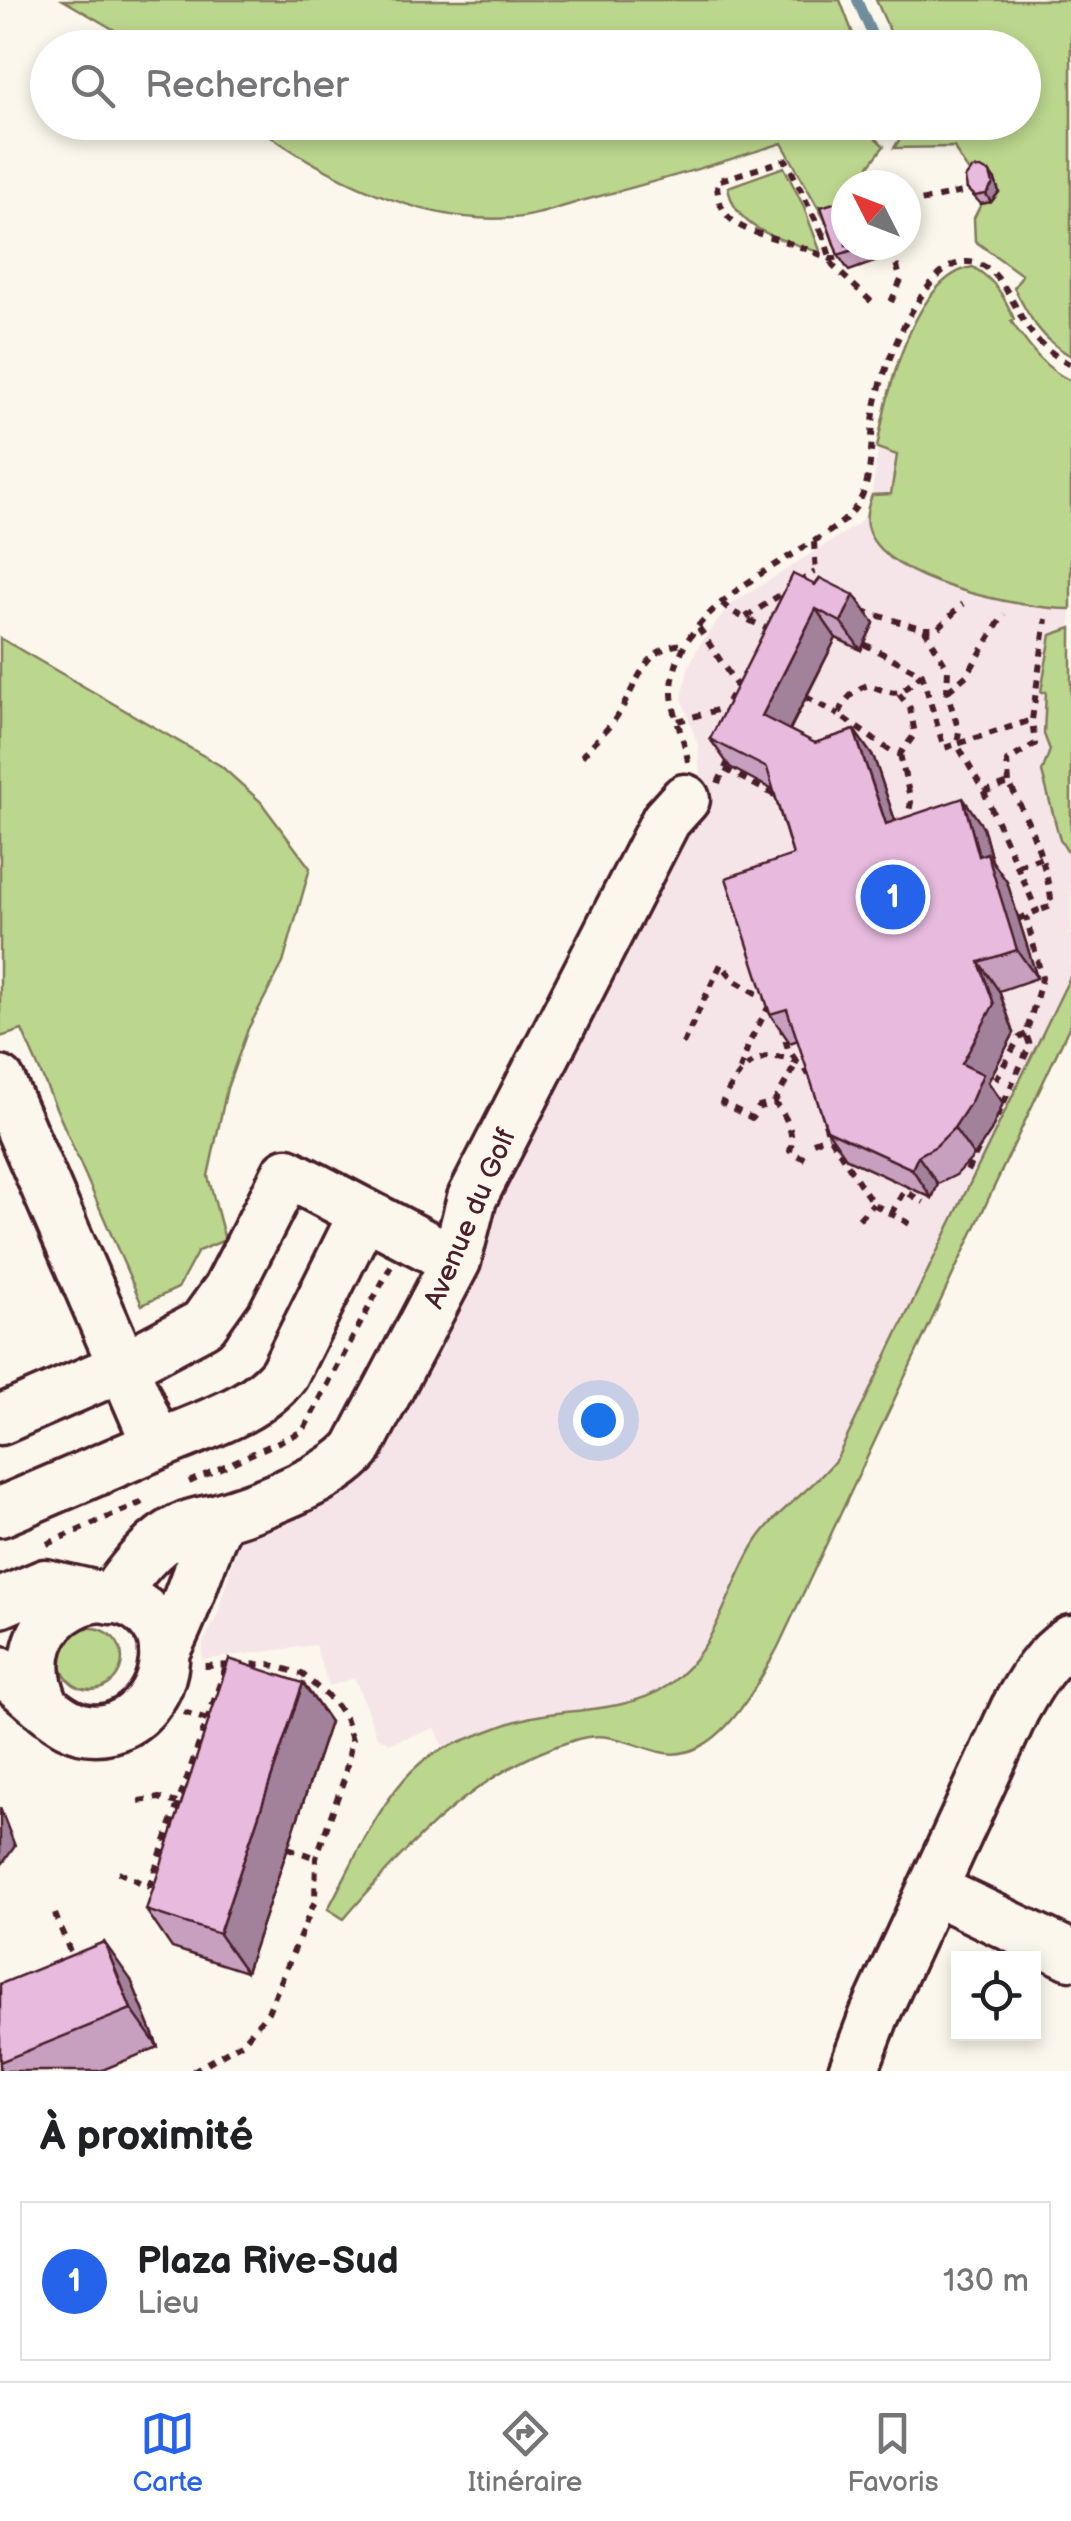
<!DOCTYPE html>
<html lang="fr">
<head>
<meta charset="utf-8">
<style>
	body { margin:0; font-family:"Balsamiq Sans",sans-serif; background:#f6f6f6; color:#202124 }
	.controls { position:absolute; right:30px; bottom:30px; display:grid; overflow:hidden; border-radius:0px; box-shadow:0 5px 15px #0003 }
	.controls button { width:90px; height:90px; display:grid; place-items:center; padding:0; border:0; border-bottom:2px solid #e0e0e0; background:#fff; color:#202124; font:50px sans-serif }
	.compass { position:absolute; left:831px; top:170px; width:90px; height:90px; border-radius:50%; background:#fff; box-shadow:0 5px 15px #0003; rotate:312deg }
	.you { position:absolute; left:598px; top:1420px; width:35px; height:35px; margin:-25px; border:8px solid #fff; border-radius:50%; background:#1a73e8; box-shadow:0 0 0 15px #1a73e833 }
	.badge { display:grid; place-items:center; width:65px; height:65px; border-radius:50%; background:#2563eb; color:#fff; font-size:32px; font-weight:700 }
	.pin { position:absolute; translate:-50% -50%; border:5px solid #fff; box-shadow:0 2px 10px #0006 }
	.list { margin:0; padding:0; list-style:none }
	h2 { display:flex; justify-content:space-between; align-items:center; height:130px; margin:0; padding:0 40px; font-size:42px }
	h2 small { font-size:32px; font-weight:400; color:#757577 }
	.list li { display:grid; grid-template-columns:65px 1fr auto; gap:30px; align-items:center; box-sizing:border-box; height:160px; margin:0 20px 20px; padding:0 20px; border:2px solid #e0e0e0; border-radius:0px }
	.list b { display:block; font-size:38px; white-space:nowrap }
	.list p { margin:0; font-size:32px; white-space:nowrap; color:#757577 }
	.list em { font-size:32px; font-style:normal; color:#757577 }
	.icon { flex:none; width:55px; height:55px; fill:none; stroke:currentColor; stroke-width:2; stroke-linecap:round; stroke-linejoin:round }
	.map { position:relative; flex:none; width:1071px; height:2071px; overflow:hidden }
	.search { position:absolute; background:#fff; box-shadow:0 5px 15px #0003; left:30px; right:30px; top:30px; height:110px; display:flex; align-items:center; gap:25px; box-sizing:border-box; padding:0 35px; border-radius:55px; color:#757577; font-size:38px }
	.sheet { height:310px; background:#fff }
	nav { display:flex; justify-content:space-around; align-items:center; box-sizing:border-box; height:140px; border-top:2px solid #e0e0e0; background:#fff; font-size:28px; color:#757577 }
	nav a { display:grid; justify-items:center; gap:5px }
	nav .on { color:#2563eb }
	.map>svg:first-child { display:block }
	.built { fill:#f5e5e8 }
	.green { fill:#bbd68d; stroke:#827a5c; stroke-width:2.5 }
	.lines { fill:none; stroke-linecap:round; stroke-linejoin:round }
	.stream { stroke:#708d9c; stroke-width:10 }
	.minor-casing { stroke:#4a1f2b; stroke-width:55 }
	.path { stroke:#4a1f2b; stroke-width:6; stroke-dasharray:8 8; stroke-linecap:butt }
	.minor { stroke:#fbf7ec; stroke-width:48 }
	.wall { fill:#c7a0bf; stroke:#4a1f2b; stroke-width:2.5 }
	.shaded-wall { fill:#a2829b; stroke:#4a1f2b; stroke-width:2.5 }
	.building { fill:#e7bade; stroke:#4a1f2b; stroke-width:2.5 }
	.labels { text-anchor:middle; stroke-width:8; stroke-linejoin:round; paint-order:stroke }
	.street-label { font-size:28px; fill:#4a1f2b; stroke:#fbf7ec }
</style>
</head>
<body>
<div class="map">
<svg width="1071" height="2071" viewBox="0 0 1071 2071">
	<rect width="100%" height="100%" fill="#fbf7ec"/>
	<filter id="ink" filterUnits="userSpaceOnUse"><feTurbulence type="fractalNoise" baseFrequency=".01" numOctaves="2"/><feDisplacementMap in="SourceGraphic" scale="20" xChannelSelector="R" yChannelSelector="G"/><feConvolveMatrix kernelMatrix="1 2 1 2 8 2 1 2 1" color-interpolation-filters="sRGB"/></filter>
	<g filter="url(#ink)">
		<path class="built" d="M973 267 987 276 1003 294 1014 319 1011 321 1033 353 1055 373 1071 381V975L837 1458 821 1480 774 1520 754 1545 716 1628 687 1672 661 1690 615 1706 525 1717 444 1748 435 1728 390 1743 377 1737 355 1678 329 1686 315 1645 202 1660 203 1643 217 1616 243 1526 330 1499 347 1488 487 1219 701 787 698 746 682 699 688 668 700 644 730 605 858 524 866 513 872 495 884 407 901 355 937 285 957 269Z"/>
		<path class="green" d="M63 0H840L858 47H144Z
			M876 0H1071V356C1042 340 1029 317 1014 288L1022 275 975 241 974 218 981 204 991 202C979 182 963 168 954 147L894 148 910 123 1024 122V48L897 47Z
			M865 122 870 133 884 146 855 185H846V200L840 214 826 222 782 143C717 164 652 183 585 200 562 206 535 217 511 218 421 225 322 175 252 123Z
			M784 167 803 205 821 253C784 239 735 232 728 187Z
			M973 267C995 280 1004 296 1014 319L1011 321C1028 345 1043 368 1071 381V609C1023 609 879 582 867 526 865 515 868 505 872 495L891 494 897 455 877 448C886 397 913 276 973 267Z
			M1071 628V857L1060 840 1042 772 1050 750 1044 734 1046 692H1041L1051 635Z
			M0 638 221 766 260 801 310 868 283 963 248 1029 227 1088 208 1176 225 1240 198 1251 178 1288 142 1305 22 1030 0 1037Z
			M1071 975V1023L778 1647C756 1687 717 1766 660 1752 632 1745 608 1730 578 1739 479 1767 409 1843 344 1919L328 1909C352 1865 379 1801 416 1767 434 1750 460 1742 483 1733 506 1724 525 1717 549 1714 587 1709 634 1708 667 1686 716 1652 725 1594 754 1545 775 1510 813 1490 837 1458Z
			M60 1659a31 31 0 1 1 62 0a31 31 0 1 1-62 0Z"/>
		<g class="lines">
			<path class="stream" d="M857 0 878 48"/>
			<defs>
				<path id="minor" d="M0 1081 157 1445 0 1512
					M0 1420 122 1367 203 1324 228 1289 287 1173 456 1261
					M157 1445C200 1426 255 1412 284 1374L364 1213
					M0 1603 45 1584 111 1599C130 1572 152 1542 182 1528 194 1522 207 1521 219 1518 259 1506 331 1480 357 1449L456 1261 472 1198 666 820 685 799
					M164 1652C188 1609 198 1562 220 1518
					M0 1671C36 1692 63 1740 110 1728 130 1723 146 1708 155 1691 164 1674 168 1649 160 1632 124 1560 0 1608 45 1706
					M932 1889 1071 1955
					M853 2071 874 2016 1015 1709C1031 1681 1044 1658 1071 1640"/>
			</defs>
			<use href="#minor" class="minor-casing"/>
			<path class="path" d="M906 204 971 190
				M846 212 829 219 823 235 833 266 875 305
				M823 235 786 160 717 181C717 228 750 230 786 242 802 247 816 253 831 259L844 256
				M891 302 901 280 894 257 900 245
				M814 542 816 574
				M799 582 815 572
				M722 603C736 617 754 621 771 631
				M862 611 924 629H937L963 604
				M746 617 789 589
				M699 628 737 686 724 708 729 715
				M864 644 922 674 944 748 957 744 959 731 947 692 948 669 925 630
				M948 691 967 675 1004 614
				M899 694 910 708 915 734 900 754 892 752 839 715C844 700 854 689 869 685 900 697 897 696 922 674
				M806 697 839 715
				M678 721 724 708
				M900 754 911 802 907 821
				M582 756C594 742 609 729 619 713 638 684 644 644 687 644
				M688 762C685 738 671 713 672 688 676 617 757 577 809 544 829 532 849 521 860 500 875 472 869 433 876 402 884 365 920 273 959 263 999 254 1012 307 1030 331 1041 346 1055 356 1071 365
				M725 769 782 799
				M718 783 728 762 725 759
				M1009 783 1007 761 1035 744 1032 720 1046 619
				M984 792 1009 783C1030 824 1046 860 1052 906L1037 911
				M1018 866 1043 857
				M1018 919 1037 911 984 792 957 744 1032 720
				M683 1044 721 964 735 981 768 1000
				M740 1070 749 1043 770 1004
				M988 1094 1019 1038 1026 1034
				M774 1103 797 1062 788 1049 782 1029
				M997 1117 1030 1045 1026 1034 1042 978 1026 916
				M825 1123 829 1136 873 1204 912 1225
				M813 1142 829 1136
				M805 1159 790 1151C795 1136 787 1114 774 1103L759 1107 752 1118 722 1103C736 1075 752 1049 787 1059 799 1062 805 1065 810 1078
				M967 1171 978 1150
				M891 1214 904 1191 924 1202
				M859 1219 873 1204
				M189 1482 303 1431 391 1266
				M47 1544 145 1501
				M184 1712 210 1721
				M139 1801 159 1798 177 1803
				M288 1848 316 1858
				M118 1872 150 1887
				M149 1887 226 1666
				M55 1914 73 1959
				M193 2071 242 2043 268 2012 315 1901 316 1858 344 1779 352 1740 345 1718 334 1702 302 1674 269 1664 201 1666"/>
			<use href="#minor" class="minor"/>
		</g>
		<path class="wall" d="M995 180 999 192 991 202 981 204 967 189Z
			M821 207 875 245 880 260 849 271 838 255Z
			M815 585 854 595 874 623 861 650 836 638 790 730 815 743 854 730 874 758 895 821 983 827 992 861 1007 882 1037 978 999 991 1014 1033 988 1082 1003 1103 991 1131 974 1156 956 1175 938 1184 932 1198 847 1159 827 1130 798 1040 790 1043 770 1014 793 855 773 790 730 767 710 739Z
			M303 1683 330 1722 246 1972 172 1948 146 1910Z
			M131 1980 158 2047 100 2071H0V1984Z"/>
		<path class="shaded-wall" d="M990 173 995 180 999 192 991 202 986 194Z
			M869 245H875L880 260Z
			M854 595 874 623 861 650 841 622Z
			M816 609 836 638 782 744 762 716Z
			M854 730 874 758 906 853 886 824Z
			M963 798 983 827 992 861 1007 882 1037 978 1017 950 979 856Z
			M979 962 999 991 1014 1033 988 1082 1003 1103 991 1131 974 1156 954 1128 962 1064Z
			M918 1156 938 1184 932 1198 912 1169Z
			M303 1683 330 1722 246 1972 219 1934Z
			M0 1808 15 1846 3 1863 0 1859Z
			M104 1942 131 1980 158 2047 131 2009Z"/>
		<path class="building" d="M981 168 990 173 993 184 986 194 975 196 967 189 965 178 972 169Z
			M846 199V245H869L838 255 821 207Z
			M793 574 815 585 820 578 854 595 841 622 816 609 762 716 815 743 854 730 886 824 963 798 979 856 987 853 1017 950 979 962 994 1004 962 1064 983 1074 971 1102 954 1128 936 1146 918 1156 912 1169 827 1130 787 1009 770 1014 726 878 793 855 767 768 710 739Z
			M229 1659 303 1683 219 1934 146 1910Z
			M104 1942 131 2009 0 2062V1984Z"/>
	</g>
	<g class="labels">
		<g class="street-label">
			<text transform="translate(469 1218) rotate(-67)" y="10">Avenue du Golf</text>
		</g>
	</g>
</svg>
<div class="controls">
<button><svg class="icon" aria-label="locate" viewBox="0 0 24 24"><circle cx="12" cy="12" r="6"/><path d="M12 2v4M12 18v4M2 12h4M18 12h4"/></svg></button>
</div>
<svg class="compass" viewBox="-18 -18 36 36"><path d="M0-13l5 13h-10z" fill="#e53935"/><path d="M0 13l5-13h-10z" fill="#757577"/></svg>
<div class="you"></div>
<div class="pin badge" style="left:893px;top:897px">1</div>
<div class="search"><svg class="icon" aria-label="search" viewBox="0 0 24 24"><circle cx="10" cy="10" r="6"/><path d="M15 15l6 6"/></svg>Rechercher</div>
</div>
<section class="sheet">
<h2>À proximité<small></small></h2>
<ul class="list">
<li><span class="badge">1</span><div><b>Plaza Rive-Sud</b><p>Lieu</p></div><em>130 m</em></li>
</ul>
</section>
<nav>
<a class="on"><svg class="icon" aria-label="map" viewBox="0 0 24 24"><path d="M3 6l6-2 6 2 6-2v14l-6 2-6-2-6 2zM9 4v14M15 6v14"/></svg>Carte</a>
<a><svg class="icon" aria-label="directions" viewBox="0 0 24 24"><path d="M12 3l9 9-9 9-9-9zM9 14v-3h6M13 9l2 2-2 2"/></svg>Itinéraire</a>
<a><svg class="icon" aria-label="saved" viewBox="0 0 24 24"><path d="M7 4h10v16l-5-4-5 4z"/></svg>Favoris</a>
</nav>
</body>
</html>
